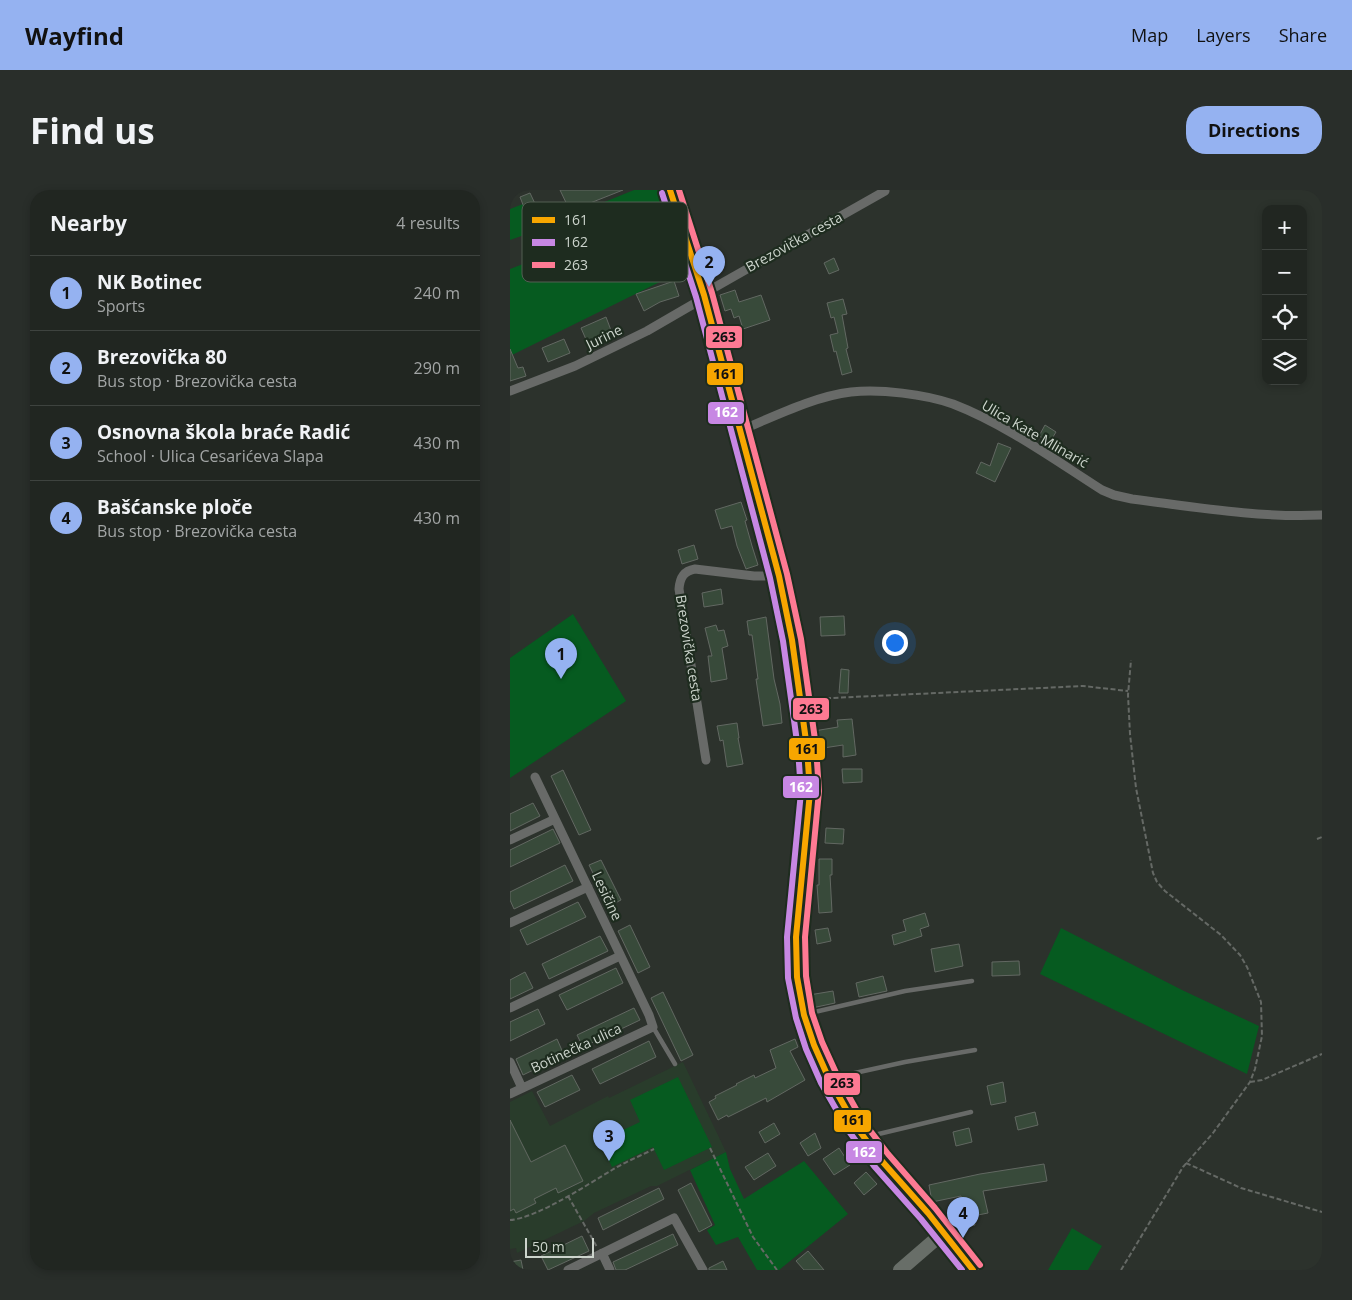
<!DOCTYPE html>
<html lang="en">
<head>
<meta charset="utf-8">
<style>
	body { margin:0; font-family:"Open Sans",sans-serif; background:#292e2a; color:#f1f3f6 }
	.controls { position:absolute; right:15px; top:15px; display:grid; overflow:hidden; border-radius:10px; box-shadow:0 2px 8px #0003 }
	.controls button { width:45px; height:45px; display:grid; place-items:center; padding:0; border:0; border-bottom:1px solid #3e433f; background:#212621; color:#f1f3f6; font:25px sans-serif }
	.scale { position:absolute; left:15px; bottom:12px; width:69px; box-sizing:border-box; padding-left:5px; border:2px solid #ccd4cc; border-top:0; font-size:14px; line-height:18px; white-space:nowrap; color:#ccd4cc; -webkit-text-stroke:4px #1e2c1f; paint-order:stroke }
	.you { position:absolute; left:384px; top:452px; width:18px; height:18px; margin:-12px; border:4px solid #fff; border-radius:50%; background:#1a73e8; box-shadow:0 0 0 8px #1a73e833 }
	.badge { display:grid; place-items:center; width:32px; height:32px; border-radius:50%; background:#95b2f1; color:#111; font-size:16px; font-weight:700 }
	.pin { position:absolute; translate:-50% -41px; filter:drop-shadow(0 1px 2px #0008) }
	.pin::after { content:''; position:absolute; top:26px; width:18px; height:15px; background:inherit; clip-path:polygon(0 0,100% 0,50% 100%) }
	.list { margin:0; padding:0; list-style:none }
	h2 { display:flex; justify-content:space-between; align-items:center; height:65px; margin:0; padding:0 20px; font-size:21px }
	h2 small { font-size:16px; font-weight:400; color:#a2a5a5 }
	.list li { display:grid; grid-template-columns:32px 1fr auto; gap:15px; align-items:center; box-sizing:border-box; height:75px; padding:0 20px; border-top:1px solid #3e433f }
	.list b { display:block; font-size:19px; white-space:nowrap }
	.list p { margin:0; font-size:16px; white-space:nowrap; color:#a2a5a5 }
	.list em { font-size:16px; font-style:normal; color:#a2a5a5 }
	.icon { flex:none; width:28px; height:28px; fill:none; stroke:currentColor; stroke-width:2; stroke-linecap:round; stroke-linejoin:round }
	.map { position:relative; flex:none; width:812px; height:1080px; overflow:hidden; border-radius:20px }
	header { display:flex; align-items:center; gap:30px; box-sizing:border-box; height:70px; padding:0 25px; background:#95b2f1; color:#111 }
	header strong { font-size:24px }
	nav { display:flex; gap:28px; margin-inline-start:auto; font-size:18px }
	.intro { display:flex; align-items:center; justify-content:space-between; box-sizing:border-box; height:120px; padding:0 30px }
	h1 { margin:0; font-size:35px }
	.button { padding:12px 22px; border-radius:20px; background:#95b2f1; color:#111; font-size:18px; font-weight:700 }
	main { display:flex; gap:30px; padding:0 30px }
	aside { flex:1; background:#212621; border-radius:20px; box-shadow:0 2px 8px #0003 }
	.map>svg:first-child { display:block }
	.built { fill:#293c2b }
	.green { fill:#065b20 }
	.building { fill:#384a3a; stroke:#626862 }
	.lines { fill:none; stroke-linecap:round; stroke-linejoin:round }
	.path { stroke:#656965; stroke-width:2; stroke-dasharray:5 2.5; stroke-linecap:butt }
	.lane { stroke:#686a68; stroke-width:4.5 }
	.street { stroke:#686a68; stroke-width:9 }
	.secondary { stroke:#686e68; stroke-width:14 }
	.bus-1-casing { stroke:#1e2c1f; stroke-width:10 }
	.bus-2-casing { stroke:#1e2c1f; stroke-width:10 }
	.bus-3-casing { stroke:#1e2c1f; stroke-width:10 }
	.bus-1 { stroke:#f7a600; stroke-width:6 }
	.bus-2 { stroke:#c787e3; stroke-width:6 }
	.bus-3 { stroke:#fe7a93; stroke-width:6 }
	.labels { text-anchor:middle; stroke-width:4.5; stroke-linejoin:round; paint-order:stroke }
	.street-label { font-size:14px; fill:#ccd4cc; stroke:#1e2c1f }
	.key { fill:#1e2c1f; stroke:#525e53; stroke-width:1 }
	.key-label { font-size:14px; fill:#ccd4cc }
	.line-badge { stroke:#1e2c1f; stroke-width:2 }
	.badge-label { font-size:14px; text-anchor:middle; font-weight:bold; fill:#fff }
	.pale-badge-label { font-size:14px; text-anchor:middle; font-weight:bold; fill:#111 }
</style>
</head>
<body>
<header>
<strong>Wayfind</strong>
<nav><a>Map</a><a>Layers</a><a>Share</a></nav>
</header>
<div class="intro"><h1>Find us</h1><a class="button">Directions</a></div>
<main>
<aside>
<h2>Nearby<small>4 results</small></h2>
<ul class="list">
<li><span class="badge">1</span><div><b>NK Botinec</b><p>Sports</p></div><em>240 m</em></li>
<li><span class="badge">2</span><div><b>Brezovička 80</b><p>Bus stop · Brezovička cesta</p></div><em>290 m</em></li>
<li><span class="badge">3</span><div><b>Osnovna škola braće Radić</b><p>School · Ulica Cesarićeva Slapa</p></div><em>430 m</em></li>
<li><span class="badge">4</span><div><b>Bašćanske ploče</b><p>Bus stop · Brezovička cesta</p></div><em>430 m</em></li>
</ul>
</aside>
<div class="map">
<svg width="812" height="1080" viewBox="0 0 812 1080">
	<rect width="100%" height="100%" fill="#2c322c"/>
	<path class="built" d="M173 872 216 962 147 996H141L84 1023 74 1031 7 1063 6 1058 0 1059V912L22 901 40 936 98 906 99 908Z"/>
	<path class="green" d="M124 0H149L176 79 0 166V79L65 54 63 37 30 45 23 42 0 50V19L13 14 23 41Z
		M63 424 116 511 0 588V468Z
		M551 738 672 800 749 836 737 884 530 784Z
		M168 887 202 957 154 980 143 957 102 977 90 951 130 932 120 910Z
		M216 962 220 979 234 1009 294 971 338 1024 269 1080H247L228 1047 206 1055 197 1040 205 1035 180 980Z
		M562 1038 592 1056 578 1080H538Z"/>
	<path class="building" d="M50 0H113L60 21Z
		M20 3 28 20 17 25 10 7Z
		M324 68 329 80 319 84 314 73Z
		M164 91 169 106 150 112 134 121 126 104Z
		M225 100 229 112 251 105 260 130 233 139 229 126 224 128 221 119 215 121 210 105Z
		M333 109 337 124 332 125 338 158 336 159 342 182 332 185 326 161 324 162 320 145 328 143 324 127 321 128 317 113Z
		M96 127 102 143 78 154 71 138Z
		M54 149 60 163 38 172 32 158Z
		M0 159 8 178 13 177 16 186 0 191Z
		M535 235 546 242 540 252 529 246Z
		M488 253 501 258 485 292 466 283 471 272 480 276Z
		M231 312 237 330 235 331 242 356 248 375 236 379 227 356 222 336 211 339 205 320Z
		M184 355 188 369 172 374 168 360Z
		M211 399 213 414 194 417 192 403Z
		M334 426 335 445 311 446 310 427Z
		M256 427 264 489 270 514 272 533 253 536 246 489H248L242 445H239L237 431Z
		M206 435 208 441 214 440 218 456 212 458 217 489 201 492 198 466H202L195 438Z
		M331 479 339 480 338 503H329Z
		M342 529 346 565 333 567V555L307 559 304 541 328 537 327 530Z
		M227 533 229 548H228L233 574 217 577 213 550 210 551 207 536Z
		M332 579H352V592L333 593Z
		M53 580 81 640 69 645 41 586Z
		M23 613 30 626 0 641V624Z
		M316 638 334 639 333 654 315 653Z
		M43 639 50 653 0 677V660Z
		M309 669H322V685H320L322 722 309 723 307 695H309Z
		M91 670 111 710 99 716 79 675Z
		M55 675 63 691 4 719 0 710V702Z
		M68 712 76 727 17 755 10 740Z
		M415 723 419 736 410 739 412 746 384 755 382 745 396 741 393 730Z
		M120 735 140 777 128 783 108 741Z
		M318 738 321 751 307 754 305 740Z
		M90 746 98 761 39 789 32 774Z
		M449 754 453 776 425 782 421 759Z
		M509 771 510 785 482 786V772Z
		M106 778 113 793 57 820 49 805Z
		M15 782 23 798 0 809V790Z
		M373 786 377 801 349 807 346 793Z
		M323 801 325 813 302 818 299 805Z
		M153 802 183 865 171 871 141 808Z
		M124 818 130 830 73 857 67 845Z
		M28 819 35 834 0 851V832Z
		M47 849 54 865 13 885 6 869Z
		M285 849 288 857 280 861 295 890 257 912 256 908 218 927 217 925 208 930 199 912 206 908 205 906 227 895 226 894 244 885 245 888 266 878 260 860Z
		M139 851 146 867 90 894 82 879Z
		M62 885 70 900 35 917 27 902Z
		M493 892 496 912 481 915 477 896Z
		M525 922 528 935 508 940 505 927Z
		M0 930 21 972 55 955 73 991 48 1003 46 998 24 1009 26 1013 6 1023 4 1019 0 1021Z
		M264 933 270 944 255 953 249 942Z
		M459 938 462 952 446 956 443 942Z
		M305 943 311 958 298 966 290 953Z
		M329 958 340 975 324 985 313 969Z
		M258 963 266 976 244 990 235 977Z
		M534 974 537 991 473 1001 478 1023 463 1026 465 1035 446 1038 444 1025 454 1023 451 1006 422 1012 419 995 470 984Z
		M356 982 367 994 354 1005 344 993Z
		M181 993 202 1035 189 1042 168 1000Z
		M149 998 154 1009 93 1040 88 1028Z
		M163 1044 168 1055 115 1080H106L103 1072Z
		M72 1046 79 1061 38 1080 31 1066Z
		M298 1061 314 1080H294L286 1071Z
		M11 1070 13 1080H0V1072Z
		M213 1071 217 1080H199V1078Z"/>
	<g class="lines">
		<path class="path" d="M301 509 573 496 618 501
			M807 649 812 647
			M740 892 752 890 812 864
			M200 958 243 1047 267 1080
			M676 973 731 998 812 1022
			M58 1006 87 1057
			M0 1030C27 1028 77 995 102 980 115 972 130 966 144 959
			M611 1080 673 977 703 943 740 892 745 879 752 846 751 812 737 777 730 765 711 745 655 701 647 692 643 683 626 598 620 544 618 505 621 470"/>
		<path class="lane" d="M296 824 395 801 462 791
			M143 837 165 874
			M322 888 395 872 465 860
			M356 947 461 922"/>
		<path class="street" d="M0 201 65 176 137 141 187 112 200 100 375 1
			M229 241C263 227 305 206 341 202 371 199 414 204 443 214 495 234 545 270 592 300L604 305 622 309C685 317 749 328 812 325
			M196 570 169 399C170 387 174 381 185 379L244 386H269
			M0 650 45 629
			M0 733 78 697
			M0 818 110 766
			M0 872 12 898
			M0 904 143 837 139 825 25 587
			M92 1063 100 1080
			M58 1080 164 1028 193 1080"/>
		<path class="secondary" d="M160 0 194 105 269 386 282 450 297 558 300 602 286 747 287 787 294 825 304 855 319 889 345 935 371 970 418 1023 463 1080
			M390 1080 434 1042"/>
		<defs>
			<path id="bus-1" d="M160 0 194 105 269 386 282 450 297 558 300 602 286 747 287 787 294 825 304 855 319 889 345 935 371 970 418 1023 463 1080"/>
			<path id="bus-2" d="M152 3 186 107 260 388 273 451 288 559 291 602 277 747 278 788 286 828 296 859 311 893 338 940 364 976 411 1029 452 1080"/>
			<path id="bus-3" d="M169 0 202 103 277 384 291 449 306 557 309 601 295 747 296 786 302 823 312 852 327 885 352 930 378 964 425 1018 470 1075"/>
		</defs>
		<use href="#bus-1" class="bus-1-casing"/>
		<use href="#bus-2" class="bus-2-casing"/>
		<use href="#bus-3" class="bus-3-casing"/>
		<use href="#bus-1" class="bus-1"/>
		<use href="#bus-2" class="bus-2"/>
		<use href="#bus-3" class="bus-3"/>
	</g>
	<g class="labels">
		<g class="street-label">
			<text transform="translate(284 52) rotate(-29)" y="5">Brezovička cesta</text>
			<text transform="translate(94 147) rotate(-26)" y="5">Jurine</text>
			<text transform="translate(525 244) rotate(30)" y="5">Ulica Kate Mlinarić</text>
			<text transform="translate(179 458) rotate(81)" y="5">Brezovička cesta</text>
			<text transform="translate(97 706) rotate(65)" y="5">Lesičine</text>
			<text transform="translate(66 858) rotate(-25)" y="5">Botinečka ulica</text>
		</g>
	</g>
	<rect x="12" y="12" width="166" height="80" rx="8" class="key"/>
	<rect x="22" y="27" width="23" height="6" fill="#f7a600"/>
	<rect x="22" y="49" width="23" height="7" fill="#c787e3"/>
	<rect x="22" y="72" width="23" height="6" fill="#fe7a93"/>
	<g class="key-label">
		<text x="54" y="35">161</text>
		<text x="54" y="57">162</text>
		<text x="54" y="80">263</text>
	</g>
	<g class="line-badge">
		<rect x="195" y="135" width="38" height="24" rx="5" fill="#fe7a93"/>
		<rect x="196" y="172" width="38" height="24" rx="5" fill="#f7a600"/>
		<rect x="197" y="211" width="38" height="24" rx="5" fill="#c787e3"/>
		<rect x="282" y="507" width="38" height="24" rx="5" fill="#fe7a93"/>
		<rect x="278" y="547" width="38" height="24" rx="5" fill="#f7a600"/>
		<rect x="272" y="585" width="38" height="24" rx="5" fill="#c787e3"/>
		<rect x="313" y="882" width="38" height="24" rx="5" fill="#fe7a93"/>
		<rect x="323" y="919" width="39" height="24" rx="5" fill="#f7a600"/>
		<rect x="335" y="950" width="38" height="24" rx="5" fill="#c787e3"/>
	</g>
	<g class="badge-label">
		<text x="216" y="227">162</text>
		<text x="291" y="602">162</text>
		<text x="354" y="967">162</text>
	</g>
	<g class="pale-badge-label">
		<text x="214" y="152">263</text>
		<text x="215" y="189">161</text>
		<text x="301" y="524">263</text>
		<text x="297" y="564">161</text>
		<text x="332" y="898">263</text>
		<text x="343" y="935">161</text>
	</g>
</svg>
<div class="controls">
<button>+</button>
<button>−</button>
<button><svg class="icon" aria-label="locate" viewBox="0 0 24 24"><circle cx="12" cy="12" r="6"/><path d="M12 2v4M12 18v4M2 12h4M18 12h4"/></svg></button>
<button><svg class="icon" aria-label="layers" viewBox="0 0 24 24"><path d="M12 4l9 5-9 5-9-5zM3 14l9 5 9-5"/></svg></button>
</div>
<div class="scale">50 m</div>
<div class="you"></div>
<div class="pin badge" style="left:51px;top:489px">1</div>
<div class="pin badge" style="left:199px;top:97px">2</div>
<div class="pin badge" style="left:99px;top:971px">3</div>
<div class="pin badge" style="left:453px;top:1048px">4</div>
</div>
</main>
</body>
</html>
